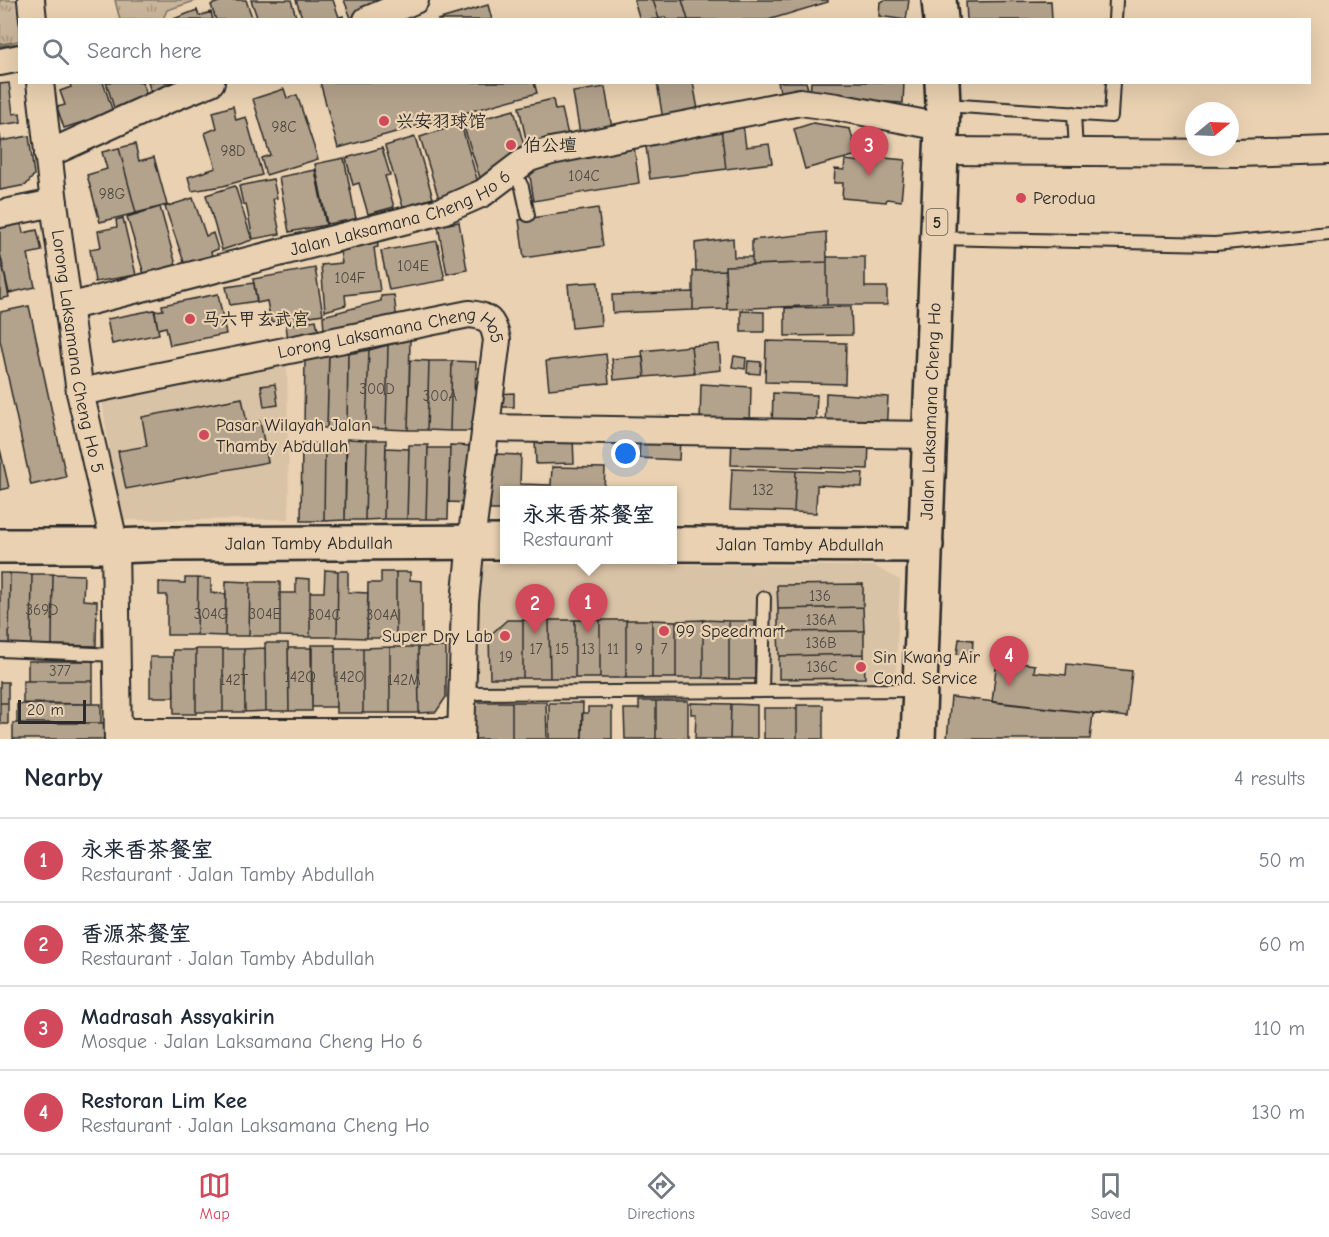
<!DOCTYPE html>
<html lang="en">
<head>
<meta charset="utf-8">
<style>
	body { margin:0; font-family:"Comic Neue","LXGW WenKai TC",sans-serif; background:#f6f6f7; color:#1f2937 }
	.compass { position:absolute; left:1185px; top:102px; width:54px; height:54px; border-radius:50%; background:#fff; box-shadow:0 6px 24px #0002; rotate:71deg }
	.scale { position:absolute; left:18px; bottom:15px; width:68px; box-sizing:border-box; padding-left:6px; border:3px solid #2b2b2b; border-top:0; font-size:16px; line-height:21px; white-space:nowrap; color:#2b2b2b; -webkit-text-stroke:4px #e9d1b1; paint-order:stroke }
	.you { position:absolute; left:626px; top:454px; width:21px; height:21px; margin:-15px; border:4px solid #fff; border-radius:50%; background:#1a73e8; box-shadow:0 0 0 9px #1a73e833 }
	.badge { display:grid; place-items:center; width:39px; height:39px; border-radius:50%; background:#d1495b; color:#fff; font-size:20px; font-weight:700 }
	.pin { position:absolute; translate:-50% -50px; filter:drop-shadow(0 2px 3px #0008) }
	.pin::after { content:''; position:absolute; top:32px; width:21px; height:18px; background:inherit; clip-path:polygon(0 0,100% 0,50% 100%) }
	.popup { position:absolute; left:500px; top:486px; width:177px; height:78px; box-sizing:border-box; display:grid; place-content:center; border-radius:0px; background:#fff; filter:drop-shadow(0 2px 4px #0005); font-size:20px; white-space:nowrap; color:#747a83 }
	.popup b { font-size:22px; color:#1f2937 }
	.popup::after { content:''; position:absolute; left:50%; top:100%; margin-left:-12px; border:12px solid transparent; border-top-color:#fff }
	.list { margin:0; padding:0; list-style:none }
	h2 { display:flex; justify-content:space-between; align-items:center; height:78px; margin:0; padding:0 24px; font-size:26px }
	h2 small { font-size:20px; font-weight:400; color:#747a83 }
	.list li { display:grid; grid-template-columns:39px 1fr auto; gap:18px; align-items:center; box-sizing:border-box; height:84px; padding:0 24px; border-top:2px solid #e0e1e3 }
	.list b { display:block; font-size:22px; white-space:nowrap }
	.list p { margin:0; font-size:20px; white-space:nowrap; color:#747a83 }
	.list em { font-size:20px; font-style:normal; color:#747a83 }
	.icon { flex:none; width:33px; height:33px; fill:none; stroke:currentColor; stroke-width:2; stroke-linecap:round; stroke-linejoin:round }
	.map { position:relative; flex:none; width:1329px; height:739px; overflow:hidden }
	.search { position:absolute; background:#fff; box-shadow:0 6px 24px #0002; left:18px; right:18px; top:18px; height:66px; display:flex; align-items:center; gap:15px; box-sizing:border-box; padding:0 21px; border-radius:0px; color:#747a83; font-size:22px }
	.sheet { height:414px; background:#fff }
	nav { display:flex; justify-content:space-around; align-items:center; box-sizing:border-box; height:84px; border-top:2px solid #e0e1e3; background:#fff; font-size:16px; color:#747a83 }
	nav a { display:grid; justify-items:center; gap:3px }
	nav .on { color:#d1495b }
	.map>svg:first-child { display:block }
	.built { fill:#d9c3a6 }
	.grass { fill:url(#grass-tufts); stroke:#7a7063; stroke-width:1.5 }
	.lines { fill:none; stroke-linecap:round; stroke-linejoin:round }
	.stream { stroke:#71685d; stroke-width:7 }
	.building { fill:#b4a38c; stroke:#2b2b2b; stroke-width:1.5 }
	.lane-casing { stroke:#2b2b2b; stroke-width:16 }
	.street-casing { stroke:#2b2b2b; stroke-width:30 }
	.secondary-casing { stroke:#2b2b2b; stroke-width:38 }
	.primary-casing { stroke:#2b2b2b; stroke-width:38 }
	.lane { stroke:#e9d1b1; stroke-width:12 }
	.street { stroke:#e9d1b1; stroke-width:26 }
	.secondary { stroke:#e9d1b1; stroke-width:33 }
	.primary { stroke:#e9d1b1; stroke-width:33 }
	.poi-dot { fill:#d1495b; stroke:#e9d1b1; stroke-width:2 }
	.labels { text-anchor:middle; stroke-width:4.5; stroke-linejoin:round; paint-order:stroke }
	.number-label { font-size:15px; fill:#4d4943 }
	.shield { fill:#e9d1b1; stroke:#645d53; stroke-width:1.5 }
	.shield-label { font-size:16px; font-weight:bold; fill:#2b2b2b }
	.poi-label { font-size:18px; fill:#2b2b2b; stroke:#e9d1b1; text-anchor:start }
	.street-label { font-size:18px; fill:#2b2b2b; stroke:#e9d1b1 }
</style>
</head>
<body>
<div class="map">
<svg width="1329" height="739" viewBox="0 0 1329 739">
	<defs>
		<pattern id="grass-tufts" width="24" height="20" patternUnits="userSpaceOnUse" patternTransform="scale(1.5)"><rect width="24" height="20" fill="#cab69b"/><path d="M3 7l-1-3M5 7V3M7 7l1-3M15 17l-1-3M17 17v-4M19 17l1-3" fill="none" stroke="#a4947f"/></pattern>
	</defs>
	<rect width="100%" height="100%" fill="#e9d1b1"/>
	<filter id="ink" filterUnits="userSpaceOnUse"><feTurbulence type="fractalNoise" baseFrequency=".0167" numOctaves="2"/><feDisplacementMap in="SourceGraphic" scale="12" xChannelSelector="R" yChannelSelector="G"/><feConvolveMatrix kernelMatrix="1 2 1 2 8 2 1 2 1" color-interpolation-filters="sRGB"/></filter>
	<g filter="url(#ink)">
		<path class="built" d="M287 361 289 519 120 520 101 394Z
			M457 563 874 566 900 580 895 695 456 698Z"/>
		<path class="grass" d="M0 0H20L23 19 20 20 19 41 0 44Z
			M115 0H198L167 10 163 19 120 20Z"/>
		<g class="lines">
			<path class="stream" d="M0 48 20 46"/>
		</g>
		<path class="building" d="M224 0H246L253 20H216L211 5Z
			M251 0H291L297 20H258Z
			M296 0H333L339 17 343 16 344 20H303Z
			M344 0H400L351 18Z
			M634 0H653L659 19 640 20Z
			M653 0H682L688 20H666L665 17 659 19Z
			M682 0H828V2L768 20H688Z
			M885 0H909L906 20 879 16 880 2Z
			M1051 1 1052 20H967L966 2Z
			M488 5 492 20H437Z
			M197 10 199 16 211 12 213 20H171Z
			M69 82H103L113 112 64 128 57 107 65 105 60 91 71 87Z
			M106 82H142L148 100 115 111Z
			M148 82H179L151 92Z
			M320 82H534L537 93 338 148Z
			M657 82H693L699 115 663 120Z
			M778 82H806L808 89 781 95Z
			M811 82H904L903 103 810 98Z
			M9 83 13 114 20 113 21 122 0 125V84Z
			M605 87 613 135 581 140 573 92Z
			M284 89 287 98 297 95 318 159 266 175 261 158 270 155 253 99Z
			M553 99 555 110 562 109 570 144 529 153 519 107Z
			M233 106 236 120 246 117 262 175 223 186 192 191 188 177 216 168 205 133 217 128 213 112Z
			M514 110 526 153 481 181 463 124Z
			M813 123 850 129 857 155 805 169 794 129Z
			M461 124 479 186 439 199 420 137Z
			M743 125 746 147 769 144 772 163 726 169 721 128Z
			M721 128 726 169 650 179 645 138Z
			M0 134 1 141 29 136 34 175 26 185 0 190Z
			M415 137 433 198 403 207 385 146Z
			M633 139 639 183 534 201 529 170Z
			M135 144 139 161 154 157 167 205 136 213 119 148Z
			M119 148 136 213 100 222 87 175 107 169 102 152Z
			M382 148 390 175 385 176 394 207 368 214 359 183 353 185 346 158Z
			M863 156 905 160 901 201 887 199 886 202 842 198 843 183H834L835 169 844 170 845 160 862 162Z
			M344 158 356 219 327 224 315 164Z
			M315 170 326 225 289 232 279 177Z
			M273 179 277 198 273 199 280 234 253 239 246 204H243L239 186Z
			M235 186 252 240 222 250 206 195Z
			M193 198 206 236 213 233 218 249 211 252 212 256 185 265 165 207Z
			M160 207 176 265 144 274 127 217Z
			M598 208 603 246 524 258 519 220Z
			M20 217 23 233 37 230 42 251 28 254 35 287 9 293 0 253V221Z
			M123 218 136 275 95 282 90 249 101 247 98 231 117 227 116 220Z
			M459 222 467 270 447 274 438 226Z
			M826 232 827 262 752 265V240Z
			M733 238 734 257H752V265L725 266V270L696 271 695 243Z
			M377 239 378 247 374 248 380 291 345 295 346 305 325 311 321 265 342 263 339 245Z
			M437 241 445 280 389 290 381 251Z
			M0 253 9 297 0 299Z
			M827 257H865V287H887V305H827Z
			M827 262V305L727 309 725 266Z
			M315 268 323 314 271 322 267 301 257 303 253 279Z
			M725 270 727 309 693 310V271Z
			M598 282 601 325 572 328 568 284Z
			M254 283 257 301 230 305 226 287Z
			M693 292V310L613 313 612 295Z
			M218 294 226 334 170 345 166 327 158 329 155 311 163 310 162 305Z
			M394 295 397 321 324 331 323 316 381 301V296Z
			M29 306 66 477 31 485 0 340V312Z
			M851 307 852 335 785 336V308Z
			M154 310 159 334 112 344 107 319Z
			M741 311 764 312V332H741Z
			M316 320 319 335 288 340 286 325Z
			M410 340 408 430 386 429 388 345Z
			M766 341 846 343 845 384 765 382Z
			M719 344 721 370 694 373 691 346Z
			M388 345 386 429 366 428 369 350Z
			M348 346 347 428H327L329 351Z
			M691 346 694 373 645 377 642 351Z
			M369 350 366 428H347L348 354Z
			M606 354 609 383 549 389 546 361Z
			M329 355 327 428 304 427 305 358Z
			M643 356 645 377 614 380 612 359Z
			M734 356 746 358 745 369 732 367Z
			M410 360 429 361 427 430H408Z
			M429 361H452L450 431 427 430Z
			M452 361 476 362 474 431H450Z
			M748 361 761 362 760 374 747 373Z
			M275 384 278 405 264 407 261 386Z
			M701 384 751 387 750 426 700 423Z
			M514 393V407H496V394Z
			M773 393 817 395 815 430 772 428Z
			M826 393 888 397 886 432 825 429Z
			M242 398 247 423 260 421 268 462 126 489 118 451 147 446 142 417Z
			M640 436 680 438 679 460 639 458Z
			M573 438 574 463 536 464 535 440Z
			M732 438 869 442 868 469 731 465Z
			M347 439 367 440 365 520H345Z
			M367 440H386L384 519 365 520Z
			M302 443 325 444 324 521H301Z
			M325 444 346 445 345 520 324 521Z
			M409 445H428L426 519H407Z
			M450 445 473 446 471 503 449 502Z
			M386 448 409 449 407 519H384Z
			M428 448H450L448 519H426Z
			M0 449 9 488 0 490Z
			M492 454 521 455 520 484 551 485 552 467 605 468 604 490H504V510H490Z
			M732 469 796 471 794 512 730 510Z
			M796 471 863 473 862 487 817 485 816 513 794 512Z
			M325 570 338 571 337 637H310V592H324Z
			M338 571H348V592L368 593 367 638 337 637Z
			M381 572H396V638H367L368 583H381Z
			M396 572H410V580L422 581V639L396 638Z
			M0 573H10L9 644H0Z
			M10 573 32 574 31 645 9 644Z
			M32 574H53L52 645H31Z
			M53 574 84 575 83 600 97 601 96 646 52 645Z
			M185 578H198L197 635H167V595H159V582L185 583Z
			M198 578 211 579V593L226 594 225 636 197 635Z
			M296 578 310 579V637L280 636V593H296Z
			M226 581 250 582 249 636H225Z
			M250 582H280V636H249Z
			M863 584V607L778 609 777 585Z
			M863 607 864 631 778 632V609Z
			M507 620H523V678H490L489 636Z
			M523 620H549L550 678H523Z
			M549 620H575V678H550Z
			M575 620H600V678H575Z
			M600 620H626V678H600Z
			M626 620H652V678H626Z
			M652 620 676 621V678H652Z
			M703 620 729 621V679L703 678Z
			M703 620V678H676V621Z
			M729 621H755V679H729Z
			M864 631V654L779 656 778 632Z
			M959 639 973 640 972 655 957 654Z
			M265 643H288L289 711H266Z
			M311 645H335L336 707H312Z
			M390 647H418L419 713H390Z
			M390 647V713H363V648Z
			M418 647H446V697L436 712 419 713Z
			M265 648 266 711 245 712 244 649Z
			M288 648H312V711H289Z
			M335 648H363V713H336Z
			M196 649H223V712H196Z
			M223 649H244L245 712H223Z
			M173 650H196V714H174Z
			M864 654 865 678 779 679V656Z
			M150 657H173L174 697H150Z
			M28 661H93V681H28Z
			M1004 661 1035 665 1034 672 1066 675 1067 664 1132 671 1127 717 992 702 996 668 1003 669Z
			M23 681H93V704L23 703Z
			M0 682H8V703H0Z
			M951 697 1093 713 1090 739H947Z
			M639 701H656V739H625L624 709H639Z
			M656 701H688V739H656Z
			M472 702H512V739H473Z
			M512 702H546L547 739H512Z
			M0 703H8V724H0Z
			M549 703H583L582 739H549Z
			M691 703 731 704 730 739H695L696 714H691Z
			M17 704H101V723H17Z
			M731 704 757 705V739H730Z
			M797 705H823V739H797Z
			M588 707H612V739H582V713H588Z
			M764 708H797V739H764Z
			M13 723H105V739H13Z"/>
		<g class="lines">
			<defs>
				<path id="lane" d="M1115 20 1116 0
					M945 105 1111 116 1113 82
					M1074 113 1076 152
					M514 171 522 187 528 215
					M937 238 1215 244 1329 233
					M0 650 117 655
					M762 691 764 598
					M463 693 919 690"/>
				<g id="street">
					<path d="M31 0 33 20"/>
					<path d="M367 20 415 0"/>
					<path d="M0 62 20 58"/>
					<path id="s1" d="M40 82 54 203 80 392 115 546 118 739"/>
					<path d="M941 151 1237 153 1329 150"/>
					<path d="M48 154 162 102 211 82"/>
					<path d="M0 214 54 203"/>
					<path id="s2" d="M68 307 442 211 483 193 529 158 551 151 800 102 837 107 942 127"/>
					<path id="s3" d="M80 392 469 314C488 316 493 320 497 340L471 542 465 602 461 739"/>
					<path d="M485 428 929 435"/>
					<path d="M118 732H461"/>
				</g>
				<g id="secondary">
					<path id="s4" d="M672 544 926 545"/>
					<path id="s5" d="M0 546H115L167 544 504 542"/>
				</g>
				<g id="primary">
					<path d="M939 0 941 20"/>
					<path id="s6" d="M918 739C927 528 933 316 943 105L942 82"/>
				</g>
			</defs>
			<use href="#lane" class="lane-casing"/>
			<use href="#street" class="street-casing"/>
			<use href="#secondary" class="secondary-casing"/>
			<use href="#primary" class="primary-casing"/>
			<use href="#lane" class="lane"/>
			<use href="#street" class="street"/>
			<use href="#secondary" class="secondary"/>
			<use href="#primary" class="primary"/>
		</g>
	</g>
	<g class="poi-dot">
		<circle cx="384" cy="121" r="6"/>
		<circle cx="511" cy="145" r="6"/>
		<circle cx="1021" cy="198" r="6"/>
		<circle cx="190" cy="319" r="6"/>
		<circle cx="204" cy="435" r="6"/>
		<circle cx="664" cy="631" r="6"/>
		<circle cx="505" cy="636" r="6"/>
		<circle cx="861" cy="667" r="6"/>
	</g>
	<g class="labels">
		<g class="number-label">
			<text x="284" y="132">98C</text>
			<text x="233" y="156">98D</text>
			<text x="584" y="181">104C</text>
			<text x="112" y="199">98G</text>
			<text x="413" y="271">104E</text>
			<text x="350" y="283">104F</text>
			<text x="377" y="394">300D</text>
			<text x="440" y="401">300A</text>
			<text x="763" y="495">132</text>
			<text x="820" y="601">136</text>
			<text x="42" y="615">369D</text>
			<text x="211" y="619">304G</text>
			<text x="265" y="619">304E</text>
			<text x="324" y="620">304C</text>
			<text x="382" y="620">304A</text>
			<text x="821" y="625">136A</text>
			<text x="821" y="648">136B</text>
			<text x="536" y="654">17</text>
			<text x="562" y="654">15</text>
			<text x="588" y="654">13</text>
			<text x="613" y="654">11</text>
			<text x="639" y="654">9</text>
			<text x="664" y="654">7</text>
			<text x="506" y="662">19</text>
			<text x="822" y="672">136C</text>
			<text x="60" y="676">377</text>
			<text x="300" y="682">142Q</text>
			<text x="349" y="682">142O</text>
			<text x="234" y="685">142T</text>
			<text x="404" y="685">142M</text>
		</g>
		<rect class="shield" x="926.5" y="209" width="21" height="26" rx="4.5"/>
		<g class="shield-label">
			<text x="937" y="228">5</text>
		</g>
		<g class="poi-label">
			<text x="396" y="127">兴安羽球馆</text>
			<text x="523" y="151">伯公壇</text>
			<text x="1033" y="204">Perodua</text>
			<text x="202" y="325">马六甲玄武宫</text>
			<text x="216" y="431">Pasar Wilayah Jalan<tspan x="216" dy="21">Thamby Abdullah</tspan></text>
			<text x="676" y="637">99 Speedmart</text>
			<text x="493" y="642" text-anchor="end">Super Dry Lab</text>
			<text x="873" y="663">Sin Kwang Air<tspan x="873" dy="21">Cond. Service</tspan></text>
		</g>
		<g class="street-label">
			<text dy="6" stroke="none"><textPath href="#s2" startOffset="346">Jalan Laksamana Cheng Ho 6</textPath></text>
			<text dy="6" stroke="none"><textPath href="#s1" startOffset="272">Lorong Laksamana Cheng Ho 5</textPath></text>
			<text dy="6" stroke="none"><textPath href="#s3" startOffset="322">Lorong Laksamana Cheng Ho5</textPath></text>
			<text dy="6" stroke="none"><textPath href="#s6" startOffset="328">Jalan Laksamana Cheng Ho</textPath></text>
			<text dy="6" stroke="none"><textPath href="#s5" startOffset="309">Jalan Tamby Abdullah</textPath></text>
			<text dy="6" stroke="none"><textPath href="#s4" startOffset="128">Jalan Tamby Abdullah</textPath></text>
		</g>
	</g>
</svg>
<svg class="compass" viewBox="-18 -18 36 36"><path d="M0-13l5 13h-10z" fill="#e53935"/><path d="M0 13l5-13h-10z" fill="#747a83"/></svg>
<div class="scale">20 m</div>
<div class="you"></div>
<div class="pin badge" style="left:588px;top:633px">1</div>
<div class="popup"><b>永来香茶餐室</b>Restaurant</div>
<div class="pin badge" style="left:535px;top:634px">2</div>
<div class="pin badge" style="left:869px;top:176px">3</div>
<div class="pin badge" style="left:1009px;top:686px">4</div>
<div class="search"><svg class="icon" aria-label="search" viewBox="0 0 24 24"><circle cx="10" cy="10" r="6"/><path d="M15 15l6 6"/></svg>Search here</div>
</div>
<section class="sheet">
<h2>Nearby<small>4 results</small></h2>
<ul class="list">
<li><span class="badge">1</span><div><b>永来香茶餐室</b><p>Restaurant · Jalan Tamby Abdullah</p></div><em>50 m</em></li>
<li><span class="badge">2</span><div><b>香源茶餐室</b><p>Restaurant · Jalan Tamby Abdullah</p></div><em>60 m</em></li>
<li><span class="badge">3</span><div><b>Madrasah Assyakirin</b><p>Mosque · Jalan Laksamana Cheng Ho 6</p></div><em>110 m</em></li>
<li><span class="badge">4</span><div><b>Restoran Lim Kee</b><p>Restaurant · Jalan Laksamana Cheng Ho</p></div><em>130 m</em></li>
</ul>
</section>
<nav>
<a class="on"><svg class="icon" aria-label="map" viewBox="0 0 24 24"><path d="M3 6l6-2 6 2 6-2v14l-6 2-6-2-6 2zM9 4v14M15 6v14"/></svg>Map</a>
<a><svg class="icon" aria-label="directions" viewBox="0 0 24 24"><path d="M12 3l9 9-9 9-9-9zM9 14v-3h6M13 9l2 2-2 2"/></svg>Directions</a>
<a><svg class="icon" aria-label="saved" viewBox="0 0 24 24"><path d="M7 4h10v16l-5-4-5 4z"/></svg>Saved</a>
</nav>
</body>
</html>
